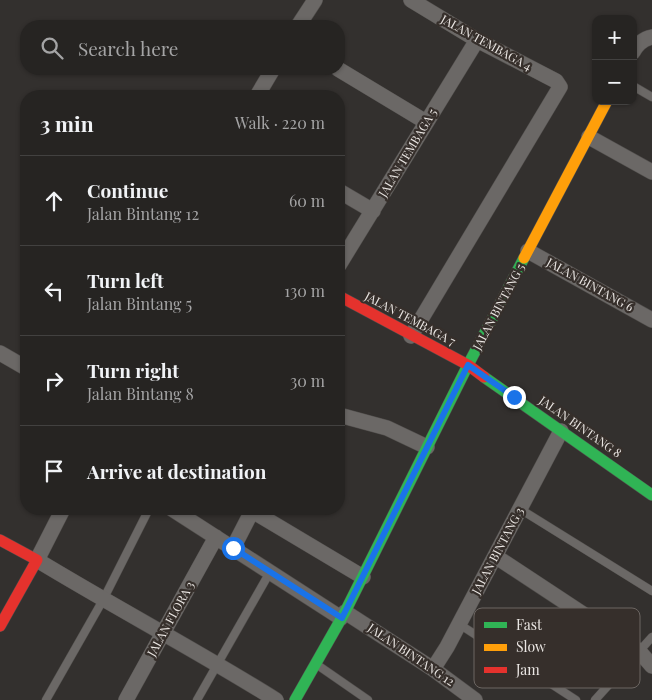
<!DOCTYPE html>
<html lang="en">
<head>
<meta charset="utf-8">
<style>
	body { margin:0; font-family:"Playfair Display",serif; background:#2e2c2a; color:#f1f3f6 }
	.controls { position:absolute; right:15px; top:15px; display:grid; overflow:hidden; border-radius:10px; box-shadow:0 1px 4px #0004 }
	.controls button { width:45px; height:45px; display:grid; place-items:center; padding:0; border:0; border-bottom:1px solid #424140; background:#262422; color:#f1f3f6; font:25px sans-serif }
	.stop { position:absolute; width:15px; height:15px; margin:-11px; border:4px solid #1a73e8; border-radius:50%; background:#fff }
	.stop.end { background:#1a73e8; border-color:#fff; box-shadow:0 1px 5px #0008 }
	.list { margin:0; padding:0; list-style:none }
	h2 { display:flex; justify-content:space-between; align-items:center; height:65px; margin:0; padding:0 20px; font-size:21px }
	h2 small { font-size:16px; font-weight:400; color:#a4a4a5 }
	.list li { display:grid; grid-template-columns:32px 1fr auto; gap:15px; align-items:center; box-sizing:border-box; height:90px; padding:0 20px; border-top:1px solid #424140 }
	.list b { display:block; font-size:19px; white-space:nowrap }
	.list p { margin:0; font-size:16px; white-space:nowrap; color:#a4a4a5 }
	.list em { font-size:16px; font-style:normal; color:#a4a4a5 }
	.icon { flex:none; width:28px; height:28px; fill:none; stroke:currentColor; stroke-width:2; stroke-linecap:round; stroke-linejoin:round }
	.map { position:relative; flex:none; width:652px; height:700px; overflow:hidden }
	.search { position:absolute; background:#262422; box-shadow:0 1px 4px #0004; left:20px; top:20px; width:325px; height:55px; display:flex; align-items:center; gap:12px; box-sizing:border-box; padding:0 18px; border-radius:20px; color:#a4a4a5; font-size:19px }
	.panel { position:absolute; background:#262422; box-shadow:0 1px 4px #0004; left:20px; top:90px; width:325px; height:425px; border-radius:20px }
	.map>svg:first-child { display:block }
	.lines { fill:none; stroke-linecap:round; stroke-linejoin:round }
	.lane-casing { stroke:#514e4c; stroke-width:9 }
	.street-casing { stroke:#514e4c; stroke-width:16 }
	.fast-casing { stroke:#514e4c; stroke-width:12 }
	.slow-casing { stroke:#514e4c; stroke-width:12 }
	.jam-casing { stroke:#514e4c; stroke-width:12 }
	.lane { stroke:#6b6866; stroke-width:8 }
	.street { stroke:#6b6866; stroke-width:15 }
	.fast { stroke:#30b455; stroke-width:11 }
	.slow { stroke:#ff9f0a; stroke-width:11 }
	.jam { stroke:#e5322d; stroke-width:11 }
	.route { stroke:#1a73e8; stroke-width:6 }
	.labels { text-anchor:middle; stroke-width:4.5; stroke-linejoin:round; paint-order:stroke }
	.street-label { font-size:12px; fill:#ebe7e4; stroke:#362f2b }
	.key { fill:#362f2b; stroke:#6c6662; stroke-width:1 }
	.key-label { font-size:14px; fill:#ebe7e4 }
</style>
</head>
<body>
<div class="map">
<svg width="652" height="700" viewBox="0 0 652 700">
	<rect width="100%" height="100%" fill="#33302e"/>
	<g class="lines">
		<defs>
			<path id="lane" d="M633 86 652 97
				M520 509 652 591
				M459 624 576 700
				M316 664 368 700
				M46 700 103 600 149 509
				M197 700 270 572
				M595 700 652 637"/>
			<path id="street" d="M411 0 477 40 556 81 560 87 411 336
				M298 26 315 0
				M633 52C637 44 643 39 652 37
				M338 69 426 122
				M257 96 273 69
				M589 137 652 172
				M339 191 373 211
				M528 251 652 320
				M339 265 477 40
				M0 353 26 368
				M339 415 387 428 427 447
				M63 509 37 560C116 608 198 651 276 700
				M172 509 341 618
				M249 509 363 577
				M233 548 252 511
				M495 556 639 651 652 666
				M345 612 433 669 475 700
				M433 669 447 647 561 431
				M126 700 216 537"/>
			<path id="fast" d="M484 377 652 495
				M295 700 345 612 468 365 524 258"/>
			<path id="slow" d="M524 258 607 101"/>
			<path id="jam" d="M339 296 468 365 484 377
				M0 540 37 560 0 626"/>
		</defs>
		<use href="#lane" class="lane-casing"/>
		<use href="#street" class="street-casing"/>
		<use href="#fast" class="fast-casing"/>
		<use href="#slow" class="slow-casing"/>
		<use href="#jam" class="jam-casing"/>
		<use href="#lane" class="lane"/>
		<use href="#street" class="street"/>
		<use href="#fast" class="fast"/>
		<use href="#slow" class="slow"/>
		<use href="#jam" class="jam"/>
	</g>
	<g class="lines">
		<path class="route" d="M233 548 342 618 468 365 514 397"/>
	</g>
	<g class="labels">
		<g class="street-label">
			<text transform="translate(486 43) rotate(29)" y="4">JALAN TEMBAGA 4</text>
			<text transform="translate(408 153) rotate(-59)" y="4">JALAN TEMBAGA 5</text>
			<text transform="translate(590 285) rotate(29)" y="4">JALAN BINTANG 6</text>
			<text transform="translate(499 307) rotate(-62)" y="4">JALAN BINTANG 5</text>
			<text transform="translate(410 319) rotate(28)" y="4">JALAN TEMBAGA 7</text>
			<text transform="translate(580 427) rotate(35)" y="4">JALAN BINTANG 8</text>
			<text transform="translate(498 551) rotate(-62)" y="4">JALAN BINTANG 3</text>
			<text transform="translate(171 619) rotate(-61)" y="4">JALAN FLORA 3</text>
			<text transform="translate(411 655) rotate(34)" y="4">JALAN BINTANG 12</text>
		</g>
	</g>
	<rect x="474" y="608" width="166" height="80" rx="8" class="key"/>
	<rect x="484" y="622" width="23" height="6" fill="#30b455"/>
	<rect x="484" y="644" width="23" height="7" fill="#ff9f0a"/>
	<rect x="484" y="667" width="23" height="6" fill="#e5322d"/>
	<g class="key-label">
		<text x="516" y="630">Fast</text>
		<text x="516" y="652">Slow</text>
		<text x="516" y="675">Jam</text>
	</g>
</svg>
<div class="controls">
<button>+</button>
<button>−</button>
</div>
<div class="stop" style="left:233px;top:548px"></div>
<div class="stop end" style="left:514px;top:397px"></div>
<div class="search"><svg class="icon" aria-label="search" viewBox="0 0 24 24"><circle cx="10" cy="10" r="6"/><path d="M15 15l6 6"/></svg>Search here</div>
<section class="panel">
<h2>3 min<small>Walk · 220 m</small></h2>
<ul class="list">
<li><svg class="icon" aria-label="ahead" viewBox="0 0 24 24"><path d="M12 20V5M6 11l6-6 6 6"/></svg><div><b>Continue</b><p>Jalan Bintang 12</p></div><em>60 m</em></li>
<li><svg class="icon" aria-label="left" viewBox="0 0 24 24"><path d="M17 20v-9H6M10 6l-5 5 5 5"/></svg><div><b>Turn left</b><p>Jalan Bintang 5</p></div><em>130 m</em></li>
<li><svg class="icon" aria-label="right" viewBox="0 0 24 24"><path d="M7 20v-9h11M14 6l5 5-5 5"/></svg><div><b>Turn right</b><p>Jalan Bintang 8</p></div><em>30 m</em></li>
<li><svg class="icon" aria-label="arrive" viewBox="0 0 24 24"><path d="M6 21V4h12l-3 4 3 4H6"/></svg><div><b>Arrive at destination</b></div></li>
</ul>
</section>
</div>
</body>
</html>
